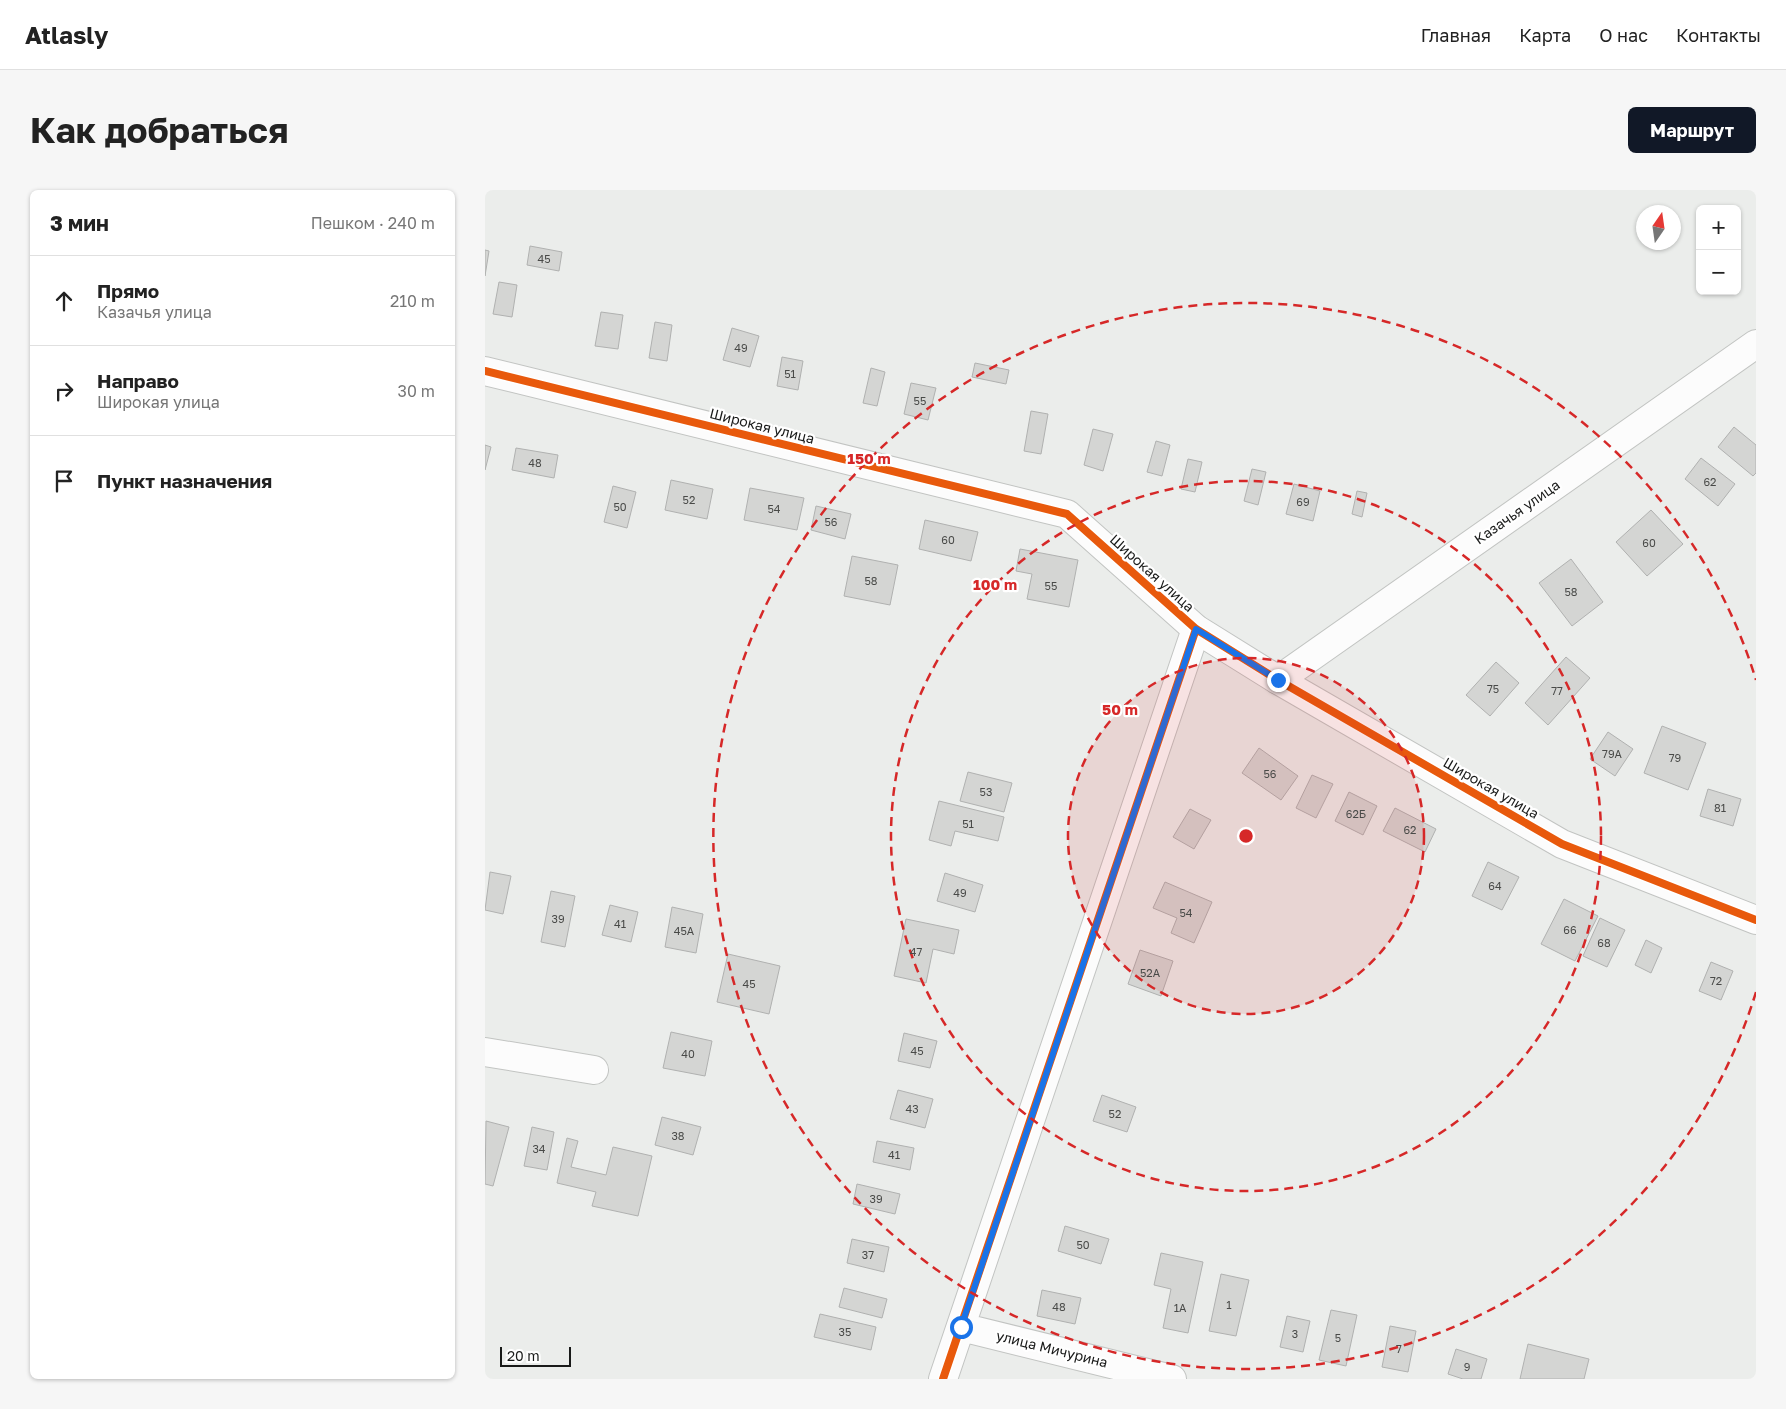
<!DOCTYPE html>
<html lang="ru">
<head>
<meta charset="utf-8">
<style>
	body { margin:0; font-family:"Golos Text",sans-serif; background:#f6f6f6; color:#222 }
	.controls { position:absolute; right:15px; top:15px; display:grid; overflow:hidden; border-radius:8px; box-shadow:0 1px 4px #0004 }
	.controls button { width:45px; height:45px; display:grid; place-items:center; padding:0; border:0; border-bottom:1px solid #e0e0e0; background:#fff; color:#222; font:25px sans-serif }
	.compass { position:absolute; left:1151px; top:15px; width:45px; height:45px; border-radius:50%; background:#fff; box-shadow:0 1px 4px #0004; rotate:13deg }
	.scale { position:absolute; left:15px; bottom:12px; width:71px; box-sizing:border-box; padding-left:5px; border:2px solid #191a19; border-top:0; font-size:14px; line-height:18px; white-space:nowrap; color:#191a19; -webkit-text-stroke:4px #fff; paint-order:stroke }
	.stop { position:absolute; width:15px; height:15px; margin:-11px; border:4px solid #1a73e8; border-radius:50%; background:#fff }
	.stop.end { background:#1a73e8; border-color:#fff; box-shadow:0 1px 5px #0008 }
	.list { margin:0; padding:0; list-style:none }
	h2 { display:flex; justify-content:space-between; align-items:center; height:65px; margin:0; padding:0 20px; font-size:21px }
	h2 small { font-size:16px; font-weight:400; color:#767676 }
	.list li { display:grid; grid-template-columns:32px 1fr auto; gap:15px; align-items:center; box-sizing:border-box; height:90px; padding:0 20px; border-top:1px solid #e0e0e0 }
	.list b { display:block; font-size:19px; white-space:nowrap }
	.list p { margin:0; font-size:16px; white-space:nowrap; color:#767676 }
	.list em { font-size:16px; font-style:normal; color:#767676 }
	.icon { flex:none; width:28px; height:28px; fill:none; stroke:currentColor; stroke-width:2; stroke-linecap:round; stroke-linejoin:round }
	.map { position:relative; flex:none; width:1271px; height:1189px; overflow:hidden; border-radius:8px }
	header { display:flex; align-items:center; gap:30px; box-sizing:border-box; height:70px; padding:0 25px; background:#fff; border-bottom:1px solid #e0e0e0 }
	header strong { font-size:24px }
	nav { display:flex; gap:28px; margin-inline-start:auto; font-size:18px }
	.intro { display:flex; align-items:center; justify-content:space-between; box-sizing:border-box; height:120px; padding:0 30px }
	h1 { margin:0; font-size:35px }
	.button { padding:12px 22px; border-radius:8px; background:#111827; color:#fff; font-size:18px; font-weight:700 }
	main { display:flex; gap:30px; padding:0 30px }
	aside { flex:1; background:#fff; border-radius:8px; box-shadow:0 1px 4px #0004 }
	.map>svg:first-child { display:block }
	.building { fill:#d4d5d3; stroke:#b0b1b0 }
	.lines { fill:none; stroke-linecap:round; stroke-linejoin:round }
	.street-casing { stroke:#c2c4c2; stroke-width:30 }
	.secondary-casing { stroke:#c2c4c2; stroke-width:30 }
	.street { stroke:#fcfcfc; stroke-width:28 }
	.secondary { stroke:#fcfcfc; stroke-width:28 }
	.cycleway-casing { stroke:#fff; stroke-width:11 }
	.cycleway { stroke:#e8590c; stroke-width:8 }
	.route { stroke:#1a73e8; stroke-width:6 }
	.ring { fill:none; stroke:#d62828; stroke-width:2.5; stroke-dasharray:9 6 }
	.labels { text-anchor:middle; stroke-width:4.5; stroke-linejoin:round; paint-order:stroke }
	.number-label { font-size:11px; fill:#494a48 }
	.street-label { font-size:14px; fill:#191a19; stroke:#fff }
	.centre { fill:#d62828; stroke:#fff; stroke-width:2.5 }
	.ring-label { font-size:15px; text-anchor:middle; font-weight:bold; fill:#d62828; stroke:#fff; stroke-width:4.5; stroke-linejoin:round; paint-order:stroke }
</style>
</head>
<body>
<header>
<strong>Atlasly</strong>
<nav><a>Главная</a><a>Карта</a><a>О нас</a><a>Контакты</a></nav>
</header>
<div class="intro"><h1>Как добраться</h1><a class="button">Маршрут</a></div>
<main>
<aside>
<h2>3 мин<small>Пешком · 240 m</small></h2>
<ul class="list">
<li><svg class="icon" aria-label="ahead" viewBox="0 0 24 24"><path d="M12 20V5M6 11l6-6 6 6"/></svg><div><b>Прямо</b><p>Казачья улица</p></div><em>210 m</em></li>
<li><svg class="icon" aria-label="right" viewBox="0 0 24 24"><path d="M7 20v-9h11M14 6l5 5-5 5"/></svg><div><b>Направо</b><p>Широкая улица</p></div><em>30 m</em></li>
<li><svg class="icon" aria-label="arrive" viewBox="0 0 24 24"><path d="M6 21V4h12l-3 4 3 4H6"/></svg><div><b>Пункт назначения</b></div></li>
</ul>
</aside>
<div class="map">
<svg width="1271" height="1189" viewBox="0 0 1271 1189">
	<rect width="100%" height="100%" fill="#ebedeb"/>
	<path class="building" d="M45 56 77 62 74 81 42 75Z
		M0 60 4 61 0 86Z
		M14 92 32 95 27 127 8 124Z
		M116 122 138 125 133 159 110 156Z
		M170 132 187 135 182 171 164 168Z
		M247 138 274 146 265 177 238 170Z
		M297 167 318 171 313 200 292 196Z
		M490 173 524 180 521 194 487 187Z
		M386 178 400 182 392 216 378 213Z
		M426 193 451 198 443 230 419 224Z
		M546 221 563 224 556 264 539 261Z
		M1249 237 1271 255V283L1268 286 1233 257Z
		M608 239 628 244 618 281 599 275Z
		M671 251 685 255 677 286 662 282Z
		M0 255 6 257 0 280Z
		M31 258 73 265 69 288 27 280Z
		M1216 268 1250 294 1233 316 1200 289Z
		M703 269 717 272 710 302 696 299Z
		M767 279 781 282 773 315 759 311Z
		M186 290 228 299 222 329 180 320Z
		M809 294 835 301 828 331 801 324Z
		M128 296 151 302 142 338 119 332Z
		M265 298 319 308 312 340 259 330Z
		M872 301 882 303 877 327 867 324Z
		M331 316 366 324 360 349 326 340Z
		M1166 320 1198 354 1162 386 1131 352Z
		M440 330 493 342 486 371 434 359Z
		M535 359 593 370 584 417 542 409 547 384 531 381Z
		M367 366 413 375 405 415 359 406Z
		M1086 369 1118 412 1087 436 1054 393Z
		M1081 467 1105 488 1063 535 1040 513Z
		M1011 472 1034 493 1005 526 981 505Z
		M1177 536 1221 553 1203 600 1159 583Z
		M1123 542 1148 559 1130 586 1105 569Z
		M774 558 813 586 796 610 757 583Z
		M483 582 527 593 519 622 475 611Z
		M827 585 848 594 831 628 811 618Z
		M1223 599 1256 609 1248 636 1215 626Z
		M864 602 892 616 878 645 850 631Z
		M454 611 519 627 513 651 470 641 466 656 444 650Z
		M910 618 951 639 940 662 898 641Z
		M705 619 726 630 709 659 688 647Z
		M1003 672 1034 687 1017 720 987 706Z
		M5 682 26 686 18 724 0 720Z
		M460 683 498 695 490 722 452 711Z
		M680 692 727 712 709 753 686 743 692 728 668 718Z
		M66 701 90 706 80 757 56 752Z
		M1079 709 1113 726 1090 771 1056 754Z
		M125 715 153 722 146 752 117 745Z
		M187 717 218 724 211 763 180 757Z
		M1115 728 1140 740 1122 777 1098 766Z
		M421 729 474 740 469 764 448 759 441 793 409 786Z
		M1161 750 1177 758 1166 783 1150 775Z
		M655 760 688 771 676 806 643 794Z
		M243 764 295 776 284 824 232 812Z
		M1226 772 1248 781 1236 810 1214 801Z
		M186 842 227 851 220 886 178 878Z
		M419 843 452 851 445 878 413 871Z
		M413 900 448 909 440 938 405 929Z
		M617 905 651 917 642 942 608 931Z
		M177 927 216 937 208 965 170 955Z
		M1 931 24 937 8 996 0 994Z
		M47 937 69 942 62 980 39 976Z
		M82 948 93 951 86 977 121 985 128 957 167 966 153 1026 107 1016 111 1002 72 993Z
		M392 951 429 958 425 980 388 972Z
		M372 994 415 1004 410 1024 368 1014Z
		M580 1036 624 1049 616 1074 573 1061Z
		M367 1049 404 1057 399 1082 362 1073Z
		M676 1063 718 1072 703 1143 678 1138 686 1099 669 1095Z
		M736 1084 764 1090 751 1146 724 1141Z
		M359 1098 402 1109 397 1128 354 1117Z
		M557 1100 596 1108 590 1134 552 1126Z
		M846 1120 872 1125 861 1176 834 1170Z
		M335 1124 391 1137 386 1160 329 1147Z
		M802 1126 825 1131 818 1162 795 1157Z
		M905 1136 931 1141 923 1182 897 1177Z
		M1043 1154 1104 1169 1099 1189H1035Z
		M971 1159 1002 1169 996 1189H978L963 1184Z"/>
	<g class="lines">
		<defs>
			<path id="street" d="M793 490 1271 154
				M0 862 109 880
				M476 1137 687 1189
				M458 1189 711 439"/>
			<path id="secondary" d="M0 181 582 324 711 439 793 490 1077 654 1271 730"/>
		</defs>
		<use href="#street" class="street-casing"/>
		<use href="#secondary" class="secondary-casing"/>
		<use href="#street" class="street"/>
		<use href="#secondary" class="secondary"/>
		<defs>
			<path id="cycleway" d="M0 181 582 324 711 439 793 490 1077 654 1271 730
				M458 1189 711 439"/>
		</defs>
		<use href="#cycleway" class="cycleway-casing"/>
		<use href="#cycleway" class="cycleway"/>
	</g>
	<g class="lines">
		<path class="route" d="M476 1137 711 439 793 490"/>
	</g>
	<circle cx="761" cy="646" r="178" fill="#d62828" fill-opacity=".12"/>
	<g class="ring">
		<circle cx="761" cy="646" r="178"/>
		<circle cx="761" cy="646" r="355"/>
		<path d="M1271 802A533 533 0 1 1 1271 490"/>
	</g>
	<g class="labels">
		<g class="number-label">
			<text x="59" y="73">45</text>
			<text x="256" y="162">49</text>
			<text x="305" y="188">51</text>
			<text x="435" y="215">55</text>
			<text x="50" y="277">48</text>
			<text x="1225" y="296">62</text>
			<text x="204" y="314">52</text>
			<text x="818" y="316">69</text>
			<text x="135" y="321">50</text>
			<text x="289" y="323">54</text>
			<text x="346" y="336">56</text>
			<text x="463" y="354">60</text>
			<text x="1164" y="357">60</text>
			<text x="386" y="395">58</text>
			<text x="566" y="400">55</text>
			<text x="1086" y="406">58</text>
			<text x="1008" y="503">75</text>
			<text x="1072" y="505">77</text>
			<text x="1127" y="568">79А</text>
			<text x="1190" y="572">79</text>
			<text x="785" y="588">56</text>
			<text x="501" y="606">53</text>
			<text x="1235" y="622">81</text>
			<text x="871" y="628">62Б</text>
			<text x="483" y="638">51</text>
			<text x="925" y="644">62</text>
			<text x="1010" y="700">64</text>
			<text x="475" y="707">49</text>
			<text x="701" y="727">54</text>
			<text x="73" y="733">39</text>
			<text x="135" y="738">41</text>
			<text x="1085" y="744">66</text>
			<text x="199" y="745">45А</text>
			<text x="1119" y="757">68</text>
			<text x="431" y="766">47</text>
			<text x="665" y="787">52А</text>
			<text x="1231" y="795">72</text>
			<text x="264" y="798">45</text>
			<text x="432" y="865">45</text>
			<text x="203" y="868">40</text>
			<text x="427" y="923">43</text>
			<text x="630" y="928">52</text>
			<text x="193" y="950">38</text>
			<text x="54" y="963">34</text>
			<text x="409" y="969">41</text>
			<text x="391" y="1013">39</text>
			<text x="598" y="1059">50</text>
			<text x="383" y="1069">37</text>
			<text x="744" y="1119">1</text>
			<text x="574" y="1121">48</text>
			<text x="695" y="1122">1А</text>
			<text x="360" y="1146">35</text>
			<text x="810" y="1148">3</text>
			<text x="853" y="1152">5</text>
			<text x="914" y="1163">7</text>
			<text x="982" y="1181">9</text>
		</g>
		<g class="street-label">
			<text transform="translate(277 236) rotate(14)" y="5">Широкая улица</text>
			<text transform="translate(1032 322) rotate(-35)" y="5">Казачья улица</text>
			<text transform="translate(667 383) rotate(42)" y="5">Широкая улица</text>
			<text transform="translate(1006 598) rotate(30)" y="5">Широкая улица</text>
			<text transform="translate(567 1159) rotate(14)" y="5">улица Мичурина</text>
		</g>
	</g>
	<circle cx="761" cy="646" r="8" class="centre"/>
	<g class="ring-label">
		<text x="384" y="274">150 m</text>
		<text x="510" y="400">100 m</text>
		<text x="635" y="525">50 m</text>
	</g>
</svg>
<div class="controls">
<button>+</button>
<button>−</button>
</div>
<svg class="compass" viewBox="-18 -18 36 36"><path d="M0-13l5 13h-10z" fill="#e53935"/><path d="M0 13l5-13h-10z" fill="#767676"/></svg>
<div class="scale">20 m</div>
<div class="stop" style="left:476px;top:1137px"></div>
<div class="stop end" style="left:793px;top:490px"></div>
</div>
</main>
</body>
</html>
